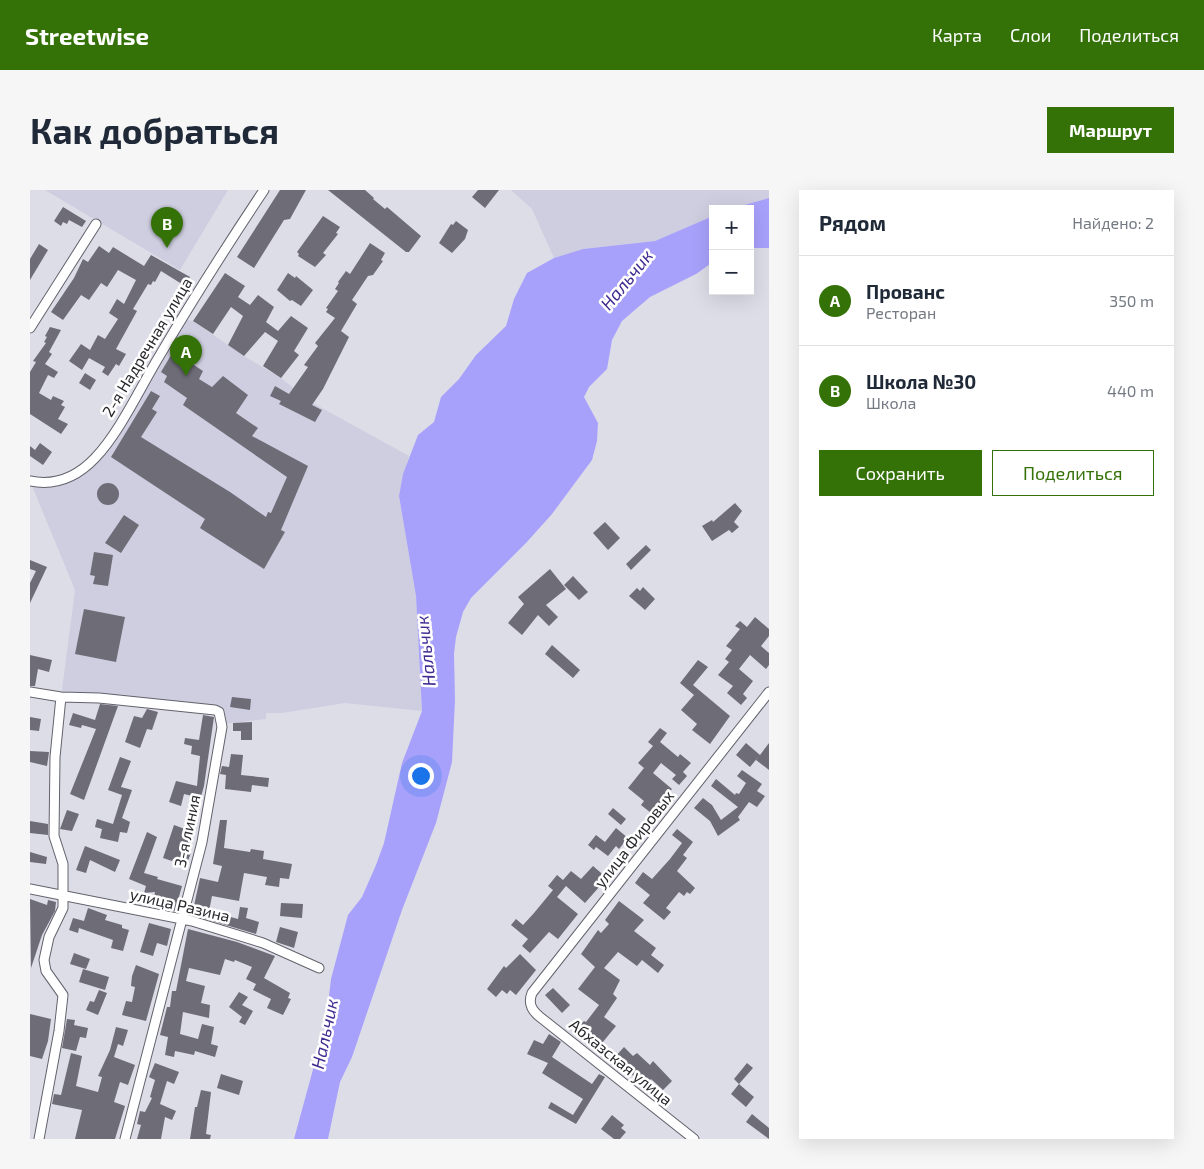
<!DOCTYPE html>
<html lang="ru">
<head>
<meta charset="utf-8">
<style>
	body { margin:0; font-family:"Exo 2",sans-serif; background:#f6f6f7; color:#1f2937 }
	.controls { position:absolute; right:15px; top:15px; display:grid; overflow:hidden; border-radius:0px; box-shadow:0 5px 20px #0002 }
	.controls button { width:45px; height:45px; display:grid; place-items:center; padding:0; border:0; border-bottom:1px solid #e0e1e3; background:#fff; color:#1f2937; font:25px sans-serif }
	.you { position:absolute; left:390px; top:585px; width:18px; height:18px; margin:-12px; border:4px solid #fff; border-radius:50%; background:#1a73e8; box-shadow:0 0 0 8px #1a73e833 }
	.badge { display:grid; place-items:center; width:32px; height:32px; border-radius:50%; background:#347208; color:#fff; font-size:16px; font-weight:700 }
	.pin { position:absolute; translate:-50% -41px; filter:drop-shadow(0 1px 2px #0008) }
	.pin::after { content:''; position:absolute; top:26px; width:18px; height:15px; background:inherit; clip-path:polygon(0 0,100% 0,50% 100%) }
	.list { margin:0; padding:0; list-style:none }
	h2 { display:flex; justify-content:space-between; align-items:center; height:65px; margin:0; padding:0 20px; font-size:21px }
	h2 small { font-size:16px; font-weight:400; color:#747a83 }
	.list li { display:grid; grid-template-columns:32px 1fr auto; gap:15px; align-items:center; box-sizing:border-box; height:90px; padding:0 20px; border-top:1px solid #e0e1e3 }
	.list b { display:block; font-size:19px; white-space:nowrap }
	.list p { margin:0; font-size:16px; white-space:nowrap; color:#747a83 }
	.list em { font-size:16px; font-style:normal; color:#747a83 }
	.actions { display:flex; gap:10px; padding:15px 20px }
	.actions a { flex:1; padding:11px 0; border:1px solid #347208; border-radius:0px; text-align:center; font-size:18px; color:#347208 }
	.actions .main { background:#347208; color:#fff }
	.map { position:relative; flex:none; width:739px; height:949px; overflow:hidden; border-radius:0px }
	header { display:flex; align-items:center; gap:30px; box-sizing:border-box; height:70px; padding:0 25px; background:#347208; color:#fff }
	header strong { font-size:24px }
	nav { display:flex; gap:28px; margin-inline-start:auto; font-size:18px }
	.intro { display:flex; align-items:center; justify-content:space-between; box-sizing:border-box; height:120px; padding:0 30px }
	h1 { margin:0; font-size:35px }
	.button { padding:12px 22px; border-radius:0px; background:#347208; color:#fff; font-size:18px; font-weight:700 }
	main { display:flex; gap:30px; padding:0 30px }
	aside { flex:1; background:#fff; border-radius:0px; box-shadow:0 5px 20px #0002 }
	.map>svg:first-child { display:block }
	.built { fill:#cecee0 }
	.water { fill:#a8a1fb }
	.building { fill:#6d6c77 }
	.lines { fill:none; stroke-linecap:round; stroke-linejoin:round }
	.minor-casing { stroke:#62626c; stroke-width:11 }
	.minor { stroke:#fff; stroke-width:9 }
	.labels { text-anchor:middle; stroke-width:5; stroke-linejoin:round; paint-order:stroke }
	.street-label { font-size:16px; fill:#29292d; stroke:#fff }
	.water-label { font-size:18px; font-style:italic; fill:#432d93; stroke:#fff }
</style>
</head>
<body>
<header>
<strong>Streetwise</strong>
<nav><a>Карта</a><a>Слои</a><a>Поделиться</a></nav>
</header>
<div class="intro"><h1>Как добраться</h1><a class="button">Маршрут</a></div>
<main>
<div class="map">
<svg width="739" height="949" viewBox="0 0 739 949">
	<rect width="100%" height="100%" fill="#dddde8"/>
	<path class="built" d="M15 0H198L150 80Z
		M481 0H739V8L700 19H683V26L625 51 553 59 524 68 502 19Z
		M151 129 163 131 214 166 251 188 281 212 379 266 369 306 386 406 392 521 315 513 252 523H236V529L192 534 190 522 31 507 45 400 0 291 25 293 65 268Z"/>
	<path class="water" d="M739 8V58H720V19H700Z
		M683 26V72L666 84 620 107 592 131 582 150 577 179 559 197 554 207 568 233 567 251 562 270 522 324 496 353 441 408 433 422 426 447 424 464 425 510 422 572 406 633 372 720 322 867 310 892 298 949H264L296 832 301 789 318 725 332 707 346 675 354 653 372 573 392 521 386 406 369 306 373 284 388 245 404 232 411 207 429 189 446 165 476 136 484 109 497 83 524 68 553 59 625 51Z"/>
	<path class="building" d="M250 0H276L260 29 254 30 224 78 207 67Z
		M298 0H335L344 8 343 9 355 19 357 17 391 46 379 62H376Z
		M448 0H469L455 18 442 7Z
		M33 17 56 31 52 37 39 30 37 34 33 32 31 36 24 31Z
		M293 26 310 37 306 43 308 44 293 63 296 65 285 77 268 66 269 64 267 62Z
		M426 31 438 40 435 49 422 63 409 53 421 34 423 35Z
		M340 53 355 63 351 70 353 71 343 85 338 86 322 110 327 114 311 141 319 147 293 199 282 215 292 220 285 232 249 214 251 211 240 206 245 196 259 204 278 177 274 175 288 156 285 153 305 128 296 122 298 119 296 118 308 101 305 99 309 93 308 92 316 81 320 84Z
		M9 54 18 60 0 90V69Z
		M69 56 79 63 83 57 114 76 121 65 160 87 155 96 131 81 125 92 123 91 121 95 118 94 103 119 107 121 86 159 96 164 89 176 86 174 78 186 72 182 75 177 59 168 52 180 39 171 51 154 60 160 68 145 75 149 88 129 79 123 87 109 94 114 106 90 88 80 77 97 71 93 59 110 51 105 33 130 21 122 44 88 53 69 58 72Z
		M195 83 215 96 208 107 220 115 228 105 244 117 236 132 248 141 261 126 278 138 264 161 269 165 251 188 233 176 248 151 235 142 214 166 198 155 213 126 201 117 183 144 163 131Z
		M258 83 265 88 266 86 283 100 271 116 262 110 260 111 247 100Z
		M20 137 31 140 19 162 22 164 15 174 28 182 24 188 18 185 9 203 21 210 23 206 34 211 31 215 35 217 28 229 38 234 31 244 0 224V182L6 172 3 171 16 153 14 152 17 147 15 146Z
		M150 150 166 158 158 171 173 181 169 189 182 197 193 186 218 205 206 223 228 238 222 246 278 276 251 340 255 342 234 379 170 338 175 329 81 267 121 201 130 206 122 219 127 222 111 247 200 302 236 327 238 322 241 323 257 287 153 215 157 208 134 192 137 186 131 182Z
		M55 183 66 190 60 200 49 193Z
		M10 253 22 262 13 275 0 266V256L5 260Z
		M67 304a11 11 0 1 1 22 0a11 11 0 1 1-22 0Z
		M705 313 712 321 704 332 709 337 702 343 699 340 682 351 672 336 682 330 683 332Z
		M94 325 109 335 91 363 75 353Z
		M575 332 590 348 578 360 563 343Z
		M616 355 621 360 601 380 596 374Z
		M64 362 83 365 78 396 63 394 65 386 60 385Z
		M0 370 17 377 0 413V393L6 381 0 379Z
		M520 379 536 399 516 415 528 427 519 436 508 425 492 445 478 433 494 414 488 407Z
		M543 386 558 402 549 410 534 395Z
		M613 397 625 409 615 420 599 406 607 398 610 401Z
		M54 419 95 427 86 472 45 464Z
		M725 427 739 439V446L731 456 739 463V475L736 479 720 465 709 479 723 491 713 504 717 508 711 515 697 503 703 496 688 485 699 472 695 469 702 460 696 456 710 439 705 436 710 431 717 437Z
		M522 455 550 480 543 488 515 464Z
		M0 465 22 470 19 482 8 479 5 496H0Z
		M668 470 678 477 663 495 700 526 680 554 662 540 667 534 651 520 664 505 650 493Z
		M202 507 221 509 220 520 200 517Z
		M70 514 88 516 54 610 40 604 66 539 52 535 51 538 39 535 43 523 65 530Z
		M117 519 128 522 122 540 117 539 110 558 95 552 104 526 112 528Z
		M173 525 184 527 174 596 169 614 165 613 166 607 154 604 151 616 139 612 146 591 167 596 170 566 161 564 162 556 154 554 155 548 169 550Z
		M0 527 11 529 9 541 0 540Z
		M222 532V550H211V541H203V533Z
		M630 538 637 543 630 552 648 567 650 564 661 573 653 582 657 586 649 595 642 589 646 585 631 573 623 583 642 599 621 623 611 615 614 611 598 598 614 578 608 573 623 556 618 552Z
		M716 553 730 565 739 553V580L726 570 729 566 720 577 706 565Z
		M0 561 19 562 17 576 0 572Z
		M201 564 213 565 211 585 239 588 238 597 222 595 221 602 195 599 196 585 190 584 192 576 199 577Z
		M90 567 101 571 91 597 102 600 92 628 100 632 97 643 90 642 88 652 70 648 72 639 65 637 67 629 83 634 92 605 78 600Z
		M712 580 732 594 727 601 735 606 727 617 719 612 708 627 710 630 688 646 680 631 664 618 673 608 682 615 691 630 708 617 681 596 686 589 705 605 706 603 709 604 716 593 707 586Z
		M583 618 596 629 591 635 578 624Z
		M37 620 49 624 42 641 30 639Z
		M190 630H197L194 658 220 662 221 659 234 661 233 669 262 674 259 689 250 688 249 697 235 695 237 687 214 683 209 711 182 706 179 721 208 729 210 717 218 718 216 728 229 732 226 744 162 725 170 688 188 692 192 676 183 674Z
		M0 631 18 634V645L0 643Z
		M144 635 163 642 157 662 161 663 157 673 143 669 142 671 133 668Z
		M586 638 598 648 589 659 586 656 578 666 566 657 564 660 558 655 566 645 575 652Z
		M647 639 663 652 653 665 657 668 647 681 665 698 660 704 657 702 654 706 649 702 636 718 641 722 634 730 613 713 620 705 605 693 613 682 622 689 640 669 652 653 642 645Z
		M117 642 127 647 114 683 128 687 127 689 152 696 145 721 122 717 125 702 114 703 116 696 99 689Z
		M55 656 90 670 85 682 60 670 56 683 46 680Z
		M0 662 17 667 16 674 0 672Z
		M563 676 577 688 555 713 536 696 527 707 548 724 528 749 519 742 500 763 492 756 498 749 481 735 486 729 493 735 504 723 523 700 518 696 527 685 533 690 541 681 551 689Z
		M0 709 17 715 18 710 26 712 25 721 12 745 1 778Z
		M589 711 614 730 604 741 626 758 621 765 634 775 628 783 612 770 607 776 588 762 574 778 590 790 583 804 587 808 574 827 586 836 568 858 546 840 554 831 556 832 569 815 548 799 565 777 551 764 568 740 571 743 579 734 575 730Z
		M251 713 273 714 272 728 250 726Z
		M58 718 77 725 75 730 92 735V738L99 740 93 761 81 758 83 750 49 738 48 743 39 740 43 728 54 731Z
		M119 733 141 739 137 756 127 753 123 766 110 762Z
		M250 737 268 742 264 758 246 752Z
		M158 739 207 752 245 766 234 788 260 803 258 808 261 809 253 825 237 818 241 809 223 800 226 794 216 789 222 777 205 770 204 772 195 769 190 785 159 778 156 791 175 796 171 813 180 815 179 828 153 822 150 844 168 849 172 834 184 837 181 854 188 856 185 867 165 861 164 865 145 861 144 867 135 865 138 847 130 845 137 817H140L142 801H146Z
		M44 763 60 769 56 779 40 774Z
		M490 764 506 780 486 805 480 800 477 804 472 800 466 807 457 799 474 776 476 778Z
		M106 775 129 784 116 831 92 825 96 811 102 812 105 797 101 796 102 786Z
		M53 779 79 787 75 800 49 792Z
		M523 798 540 815 532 823 515 805Z
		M69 800 77 803 68 825 56 820 60 811 64 812Z
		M209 802 218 807 212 815 223 821 215 835 209 832 212 827 199 817Z
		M0 824 21 829 18 851 12 869 0 866Z
		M37 829 45 830 44 835 58 838 56 848 50 847 46 861 32 858Z
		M86 837 98 840 93 856 88 854 84 867 105 875 98 895 90 892 84 912 95 916 85 949H45L52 920 22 914 24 904 31 905 41 863 52 866 46 896 68 902 72 887 68 886 80 860Z
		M519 844 531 852 522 867 562 894 569 884 575 887 546 934 518 918 521 912 543 925 553 909 512 883 518 873 497 864 504 850 513 854Z
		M594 857 603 866 607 863 620 875 623 871 642 891 633 900 621 889 615 896 593 877 595 875 585 867Z
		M125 873 149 882 144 894 137 891 130 914 146 921 142 930 135 927 131 949H107L111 935 107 934 110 921 115 922 122 908 120 907 125 890 119 887Z
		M717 873 723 878 709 894 704 889Z
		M191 884 213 891 209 905 187 898Z
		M709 894 724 907 716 917 701 904Z
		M171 900 181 902 176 944 181 945 180 949H160L165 917H167Z
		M722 924 739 938V949L716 932Z
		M582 925 594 935 591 938 596 942 590 949H584L571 939Z"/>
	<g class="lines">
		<defs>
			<path id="minor" d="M0 138 66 34
				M0 291C25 296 47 287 65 268 90 242 111 196 130 165 163 109 198 54 234 0
				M0 502 31 507 69 508 185 520 189 522 192 537 172 652 95 949
				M0 699 162 731 233 753 289 778
				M9 949 29 841 33 805 16 781 14 770 19 747 33 718V674L24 646 25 567 31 507
				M664 949 510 827C501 820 498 813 502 803L739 502"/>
		</defs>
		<use href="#minor" class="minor-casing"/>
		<use href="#minor" class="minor"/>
	</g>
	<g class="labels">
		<g class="street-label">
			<text transform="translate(117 157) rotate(-59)" y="6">2-я Надречная улица</text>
			<text transform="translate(157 641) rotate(-78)" y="6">3-я линия</text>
			<text transform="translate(604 649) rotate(-52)" y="6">улица Фировых</text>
			<text transform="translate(150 715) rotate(13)" y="6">улица Разина</text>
			<text transform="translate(591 872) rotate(39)" y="6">Абхазская улица</text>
		</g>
		<g class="water-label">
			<text transform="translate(597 90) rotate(-51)" y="6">Нальчик</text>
			<text transform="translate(396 461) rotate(-96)" y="6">Нальчик</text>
			<text transform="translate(295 844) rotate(-78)" y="6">Нальчик</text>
		</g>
	</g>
</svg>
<div class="controls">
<button>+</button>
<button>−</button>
</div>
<div class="you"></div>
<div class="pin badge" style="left:156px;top:186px">A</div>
<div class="pin badge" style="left:137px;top:58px">B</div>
</div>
<aside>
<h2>Рядом<small>Найдено: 2</small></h2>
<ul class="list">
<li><span class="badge">A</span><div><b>Прованс</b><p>Ресторан</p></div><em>350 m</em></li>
<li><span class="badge">B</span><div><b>Школа №30</b><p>Школа</p></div><em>440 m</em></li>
</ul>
<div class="actions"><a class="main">Сохранить</a><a>Поделиться</a></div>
</aside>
</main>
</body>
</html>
